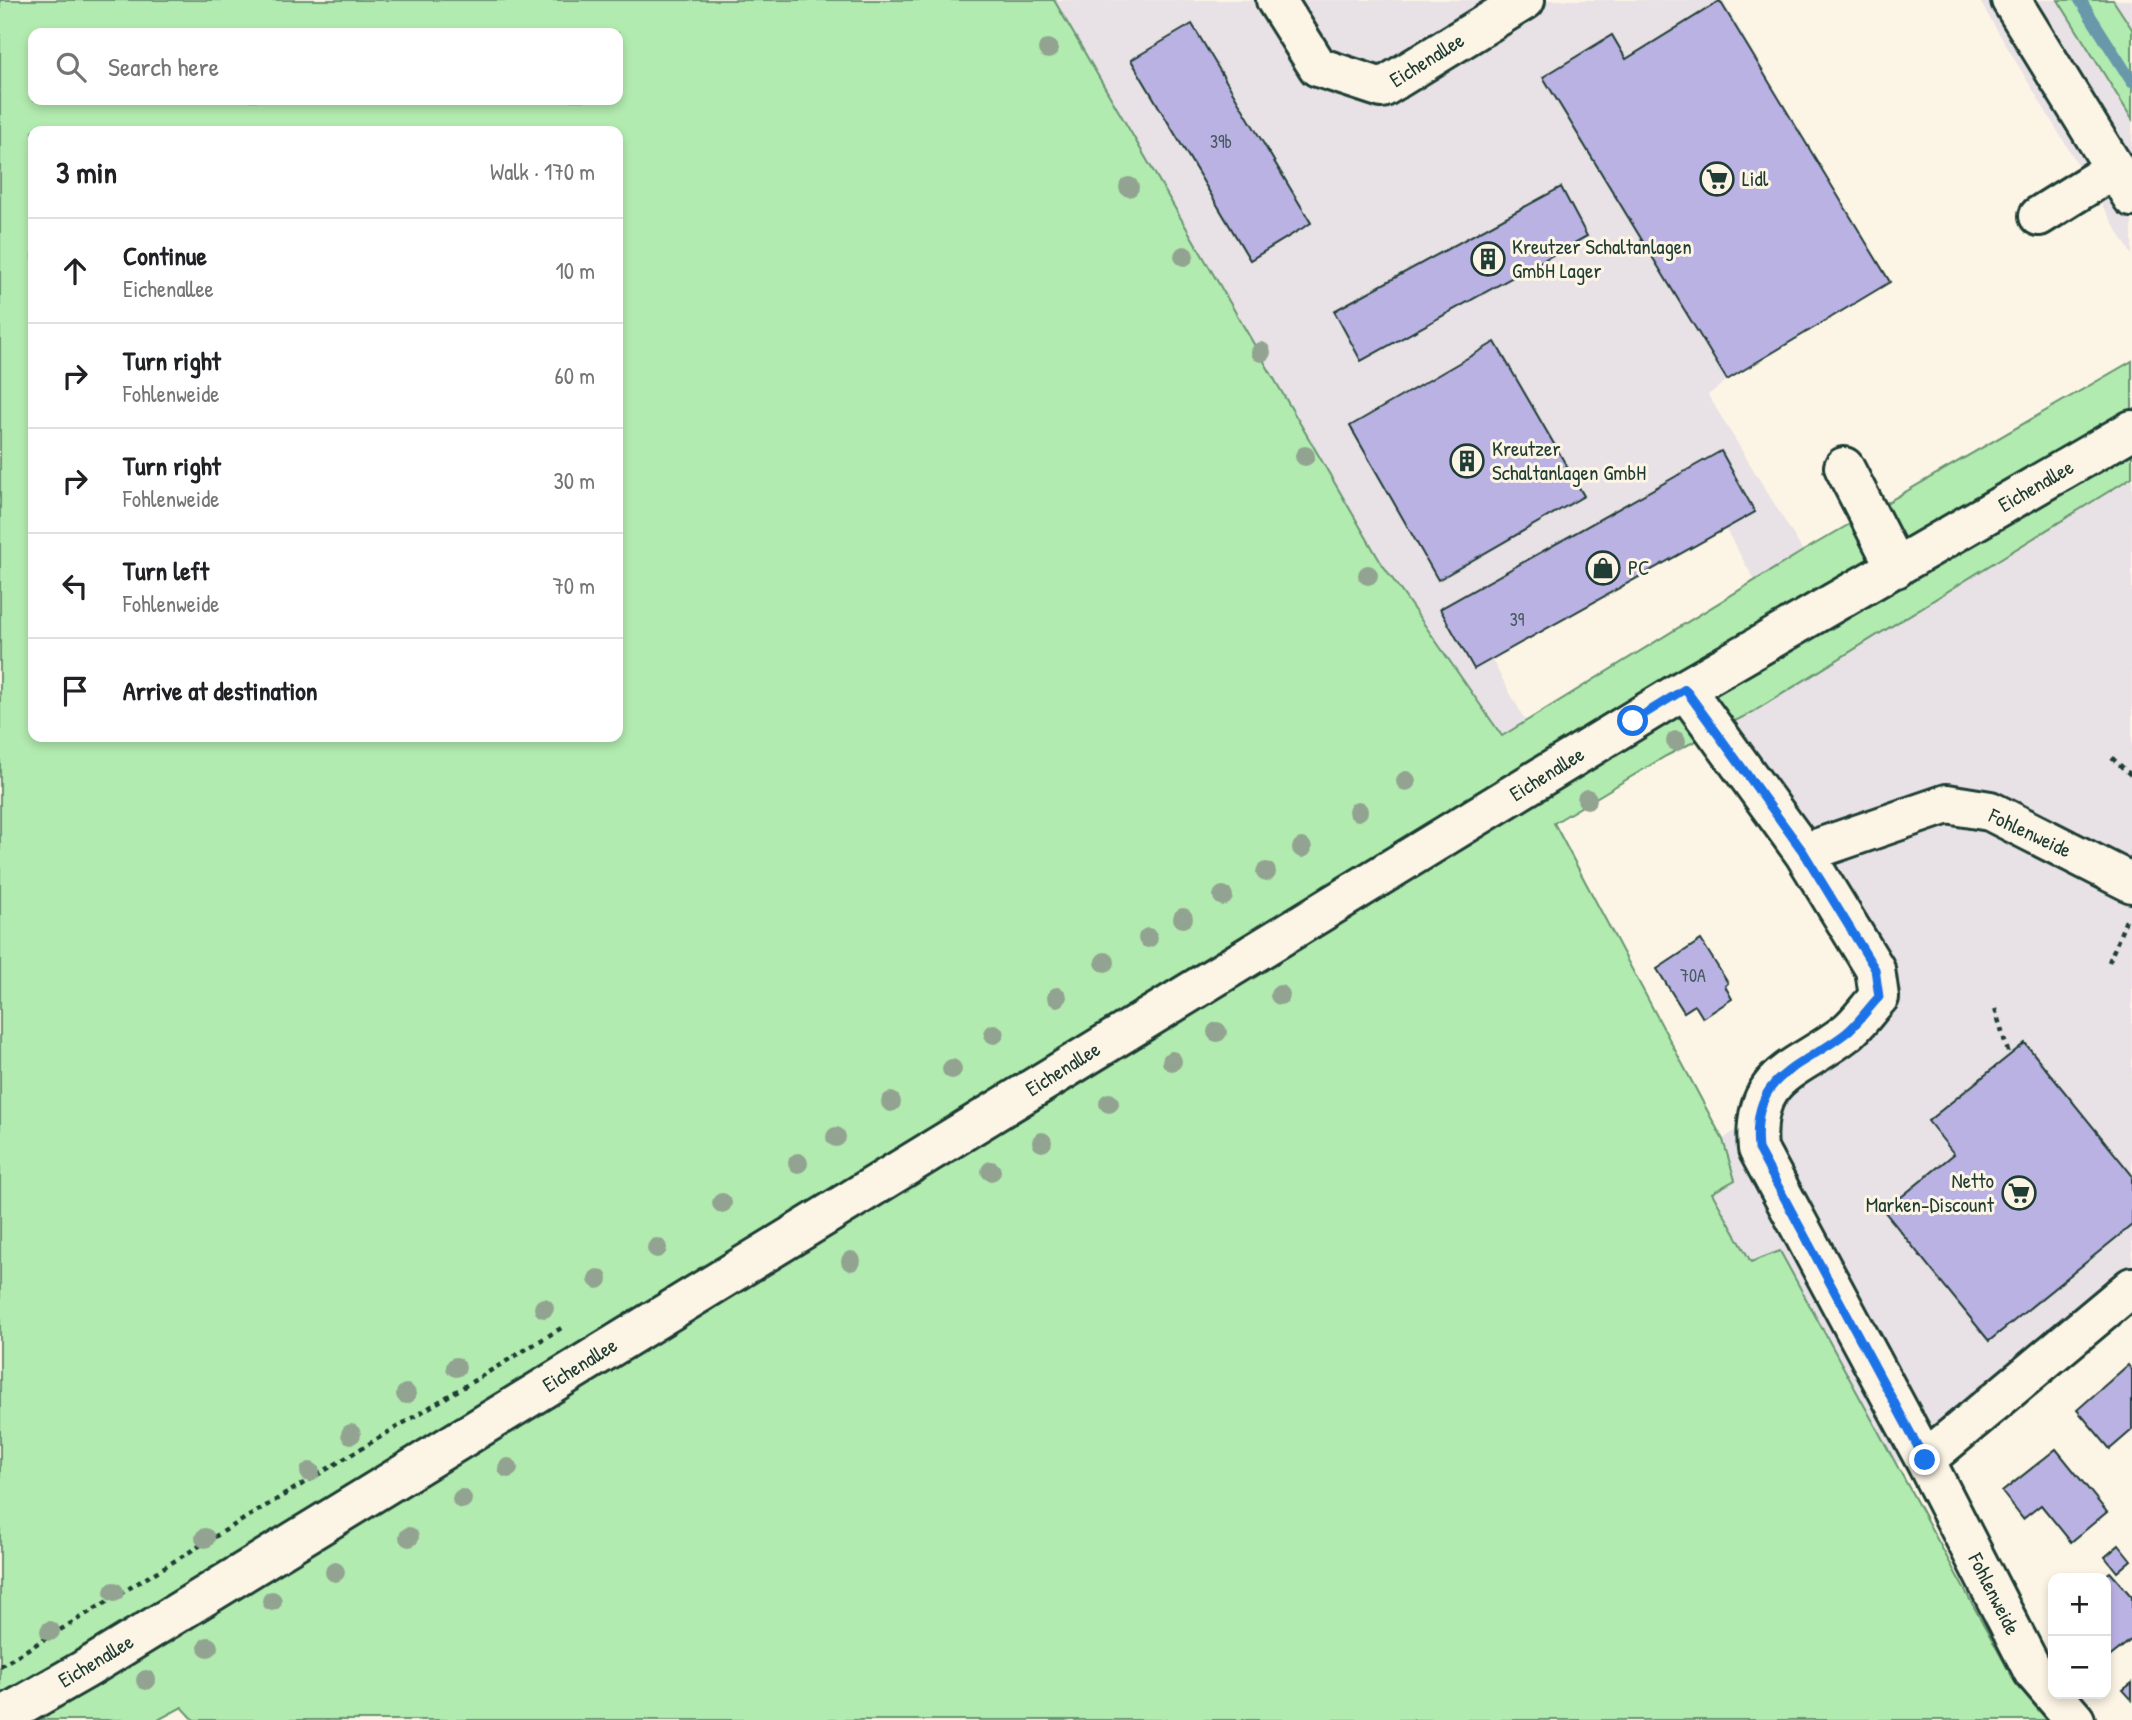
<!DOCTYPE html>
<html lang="en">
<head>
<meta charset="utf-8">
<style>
	body { margin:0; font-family:"Patrick Hand",sans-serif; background:#f2f2f2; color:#202124 }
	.controls { position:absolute; right:21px; bottom:21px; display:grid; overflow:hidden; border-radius:14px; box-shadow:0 4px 10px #0003 }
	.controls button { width:63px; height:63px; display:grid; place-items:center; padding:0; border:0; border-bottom:2px solid #e0e0e0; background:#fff; color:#202124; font:35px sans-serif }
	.stop { position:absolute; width:21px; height:21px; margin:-16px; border:5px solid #1a73e8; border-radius:50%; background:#fff }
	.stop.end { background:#1a73e8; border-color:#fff; box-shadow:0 2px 7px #0008 }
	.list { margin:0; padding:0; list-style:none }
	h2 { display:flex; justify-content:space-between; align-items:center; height:91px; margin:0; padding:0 28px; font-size:30px }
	h2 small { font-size:23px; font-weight:400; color:#757577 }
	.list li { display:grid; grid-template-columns:46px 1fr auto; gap:21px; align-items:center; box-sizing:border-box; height:105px; padding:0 28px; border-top:2px solid #e0e0e0 }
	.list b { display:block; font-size:26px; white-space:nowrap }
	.list p { margin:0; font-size:23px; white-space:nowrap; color:#757577 }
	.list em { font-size:23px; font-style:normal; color:#757577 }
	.icon { flex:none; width:38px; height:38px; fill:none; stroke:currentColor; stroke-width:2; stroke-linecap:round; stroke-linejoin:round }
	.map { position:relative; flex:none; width:2132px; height:1720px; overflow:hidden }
	.search { position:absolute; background:#fff; box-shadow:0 4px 10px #0003; left:28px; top:28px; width:595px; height:77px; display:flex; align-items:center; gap:18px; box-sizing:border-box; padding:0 24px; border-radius:14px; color:#757577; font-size:26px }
	.panel { position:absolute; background:#fff; box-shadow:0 4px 10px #0003; left:28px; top:126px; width:595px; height:616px; border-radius:14px }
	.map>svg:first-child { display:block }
	.built { fill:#e8e1e5 }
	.green { fill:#b2ebaf; stroke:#689472; stroke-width:2; fill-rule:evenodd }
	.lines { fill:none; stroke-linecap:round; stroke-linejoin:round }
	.stream { stroke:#6798aa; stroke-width:12 }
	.building { fill:#bbb2e4; stroke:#1f3d34; stroke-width:2 }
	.minor-casing { stroke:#1f3d34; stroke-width:44 }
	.path { stroke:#1f3d34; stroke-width:4.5; stroke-dasharray:5 5; stroke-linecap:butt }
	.minor { stroke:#fcf5e5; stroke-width:38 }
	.tree { fill:#92a391 }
	.route { stroke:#1a73e8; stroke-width:9 }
	.labels { text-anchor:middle; stroke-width:6; stroke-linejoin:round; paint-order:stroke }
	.number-label { font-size:18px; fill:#465a60 }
	.street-label { font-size:21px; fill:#1f3d34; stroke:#fcf5e5 }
	.poi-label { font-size:21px; fill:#1f3d34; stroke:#fcf5e5; text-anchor:start }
</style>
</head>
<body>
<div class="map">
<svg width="2132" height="1720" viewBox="0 0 2132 1720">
	<rect width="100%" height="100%" fill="#fcf5e5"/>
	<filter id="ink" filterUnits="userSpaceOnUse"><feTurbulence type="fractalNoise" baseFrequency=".0143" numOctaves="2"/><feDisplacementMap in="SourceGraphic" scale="14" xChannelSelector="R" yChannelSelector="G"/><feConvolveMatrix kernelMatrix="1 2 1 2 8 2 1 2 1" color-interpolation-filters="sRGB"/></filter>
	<g filter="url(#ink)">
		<path class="built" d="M1054 0H1722L1890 282 1727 380 1708 395 1803 551 1755 581 1725 528 1492 660 1526 722 1502 736 1380 561Z
			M1979 0H2058L2132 119V255Z
			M2113 0H2132V29Z
			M2132 477V1274L1897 1464 1780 1251 1751 1263 1711 1193 1735 1180 1723 1140 1873 1018V949L1726 726 1753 712Z"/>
		<path class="green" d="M0 0H1054L1380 561 1502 736 1803 551 2132 361V477L1753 712 1666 756 1554 823 1723 1140 1735 1180 1712 1193 1751 1262 1780 1251 2016 1684 2047 1720H194L182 1707 158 1720H0ZM33 33H618V100H33ZM33 131H618V737H33Z
			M2058 0H2113L2132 29V119Z"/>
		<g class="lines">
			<path class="stream" d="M2080 0 2132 82"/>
		</g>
		<path class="building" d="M1720 1 1890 282 1727 380 1543 77 1612 35 1626 59Z
			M1192 24 1311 223 1250 260 1131 60Z
			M1561 187 1587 236 1361 361 1334 311Z
			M1495 342 1584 496 1438 580 1350 426Z
			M1721 451 1755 512 1474 669 1440 609Z
			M1701 940 1728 983 1725 986 1732 999 1703 1018 1695 1005 1684 1012 1657 969Z
			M2025 1043 2132 1175V1225L1989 1341 1884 1211 1954 1154 1928 1121Z
			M2128 1365 2132 1370V1430L2110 1449 2077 1410Z
			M2056 1449 2107 1512 2071 1542 2041 1505 2023 1519 2002 1492Z
			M2119 1545 2131 1560 2117 1572 2105 1557Z
			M2110 1572 2132 1597V1639L2108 1658 2106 1655V1578H2102Z
			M2132 1683V1700L2123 1690Z"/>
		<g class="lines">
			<defs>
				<path id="minor" d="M1276 0 1318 67 1382 88 1525 0
					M2011 0 2132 197
					M2039 216 2114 169
					M1844 467 1896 568
					M1685 689 1804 853 1875 969 1879 997C1868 1008 1858 1024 1846 1033 1797 1071 1751 1073 1758 1149L1925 1460 2033 1671 2075 1720
					M1804 853 1947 804 1990 811 2132 883
					M1925 1460 2132 1287
					M0 1718 84 1670 1685 689 2132 430"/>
			</defs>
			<use href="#minor" class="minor-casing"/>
			<path class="path" d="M2112 758 2132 776
				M2109 962 2126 920
				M1995 1009 2009 1055
				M0 1666 563 1327"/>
			<use href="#minor" class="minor"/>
		</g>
		<g class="tree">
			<circle cx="1048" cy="49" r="10"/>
			<circle cx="1129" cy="187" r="10"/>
			<circle cx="1184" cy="256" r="10"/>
			<circle cx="1261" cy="352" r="10"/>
			<circle cx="1305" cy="456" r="10"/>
			<circle cx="1368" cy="575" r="10"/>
			<circle cx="1676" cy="741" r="10"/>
			<circle cx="1406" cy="781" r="10"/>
			<circle cx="1587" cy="799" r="10"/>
			<circle cx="1358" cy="811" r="10"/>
			<circle cx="1302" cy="848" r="10"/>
			<circle cx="1266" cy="872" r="10"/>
			<circle cx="1223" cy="896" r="10"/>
			<circle cx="1183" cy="918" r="10"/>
			<circle cx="1148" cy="938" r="10"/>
			<circle cx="1105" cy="962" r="10"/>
			<circle cx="1280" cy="995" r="10"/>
			<circle cx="1057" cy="997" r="10"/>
			<circle cx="1217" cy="1032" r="10"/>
			<circle cx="994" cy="1034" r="10"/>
			<circle cx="1172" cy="1061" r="10"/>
			<circle cx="952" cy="1069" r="10"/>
			<circle cx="891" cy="1102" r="10"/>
			<circle cx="1109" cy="1103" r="10"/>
			<circle cx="836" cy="1137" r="10"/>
			<circle cx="1042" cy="1142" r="10"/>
			<circle cx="798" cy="1163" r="10"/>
			<circle cx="991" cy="1171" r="10"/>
			<circle cx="722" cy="1203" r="10"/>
			<circle cx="657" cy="1248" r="10"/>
			<circle cx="851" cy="1261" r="10"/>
			<circle cx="598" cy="1279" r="10"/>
			<circle cx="544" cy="1308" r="10"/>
			<circle cx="456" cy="1367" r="10"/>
			<circle cx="406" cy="1394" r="10"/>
			<circle cx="351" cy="1434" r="10"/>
			<circle cx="508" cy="1468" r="10"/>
			<circle cx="310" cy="1472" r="10"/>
			<circle cx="462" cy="1499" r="10"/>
			<circle cx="409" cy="1537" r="10"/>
			<circle cx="205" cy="1538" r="10"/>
			<circle cx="335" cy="1572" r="10"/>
			<circle cx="114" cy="1592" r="10"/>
			<circle cx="272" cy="1601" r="10"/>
			<circle cx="50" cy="1631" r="10"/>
			<circle cx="208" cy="1647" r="10"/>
			<circle cx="146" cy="1680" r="10"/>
		</g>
	</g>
	<g class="lines" filter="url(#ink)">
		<path class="route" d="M1633 721 1685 689 1804 853 1875 969 1879 997C1868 1008 1858 1024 1846 1033 1797 1071 1751 1073 1758 1149L1925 1460"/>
	</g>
	<defs>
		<symbol id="supermarket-ring" viewBox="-11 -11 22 22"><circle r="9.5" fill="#fcf5e5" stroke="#1f3d34" stroke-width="1.5"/><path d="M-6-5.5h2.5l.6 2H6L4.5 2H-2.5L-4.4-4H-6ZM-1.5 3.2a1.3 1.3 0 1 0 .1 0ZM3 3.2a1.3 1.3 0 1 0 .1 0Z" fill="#1f3d34"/></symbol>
		<symbol id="building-ring" viewBox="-11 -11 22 22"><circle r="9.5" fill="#fcf5e5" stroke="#1f3d34" stroke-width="1.5"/><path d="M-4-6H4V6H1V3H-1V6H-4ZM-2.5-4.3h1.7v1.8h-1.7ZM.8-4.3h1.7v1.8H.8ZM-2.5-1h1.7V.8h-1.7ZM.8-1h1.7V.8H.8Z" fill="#1f3d34"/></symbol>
		<symbol id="shop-ring" viewBox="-11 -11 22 22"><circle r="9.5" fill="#fcf5e5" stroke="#1f3d34" stroke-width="1.5"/><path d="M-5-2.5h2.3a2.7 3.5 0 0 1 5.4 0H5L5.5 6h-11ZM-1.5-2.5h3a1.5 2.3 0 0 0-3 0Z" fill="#1f3d34"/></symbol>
	</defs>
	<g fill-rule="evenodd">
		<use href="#supermarket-ring" x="1698" y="160" width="38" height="38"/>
		<use href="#building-ring" x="1469" y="240" width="38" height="38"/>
		<use href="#building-ring" x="1448" y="442" width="38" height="38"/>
		<use href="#shop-ring" x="1584" y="549" width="38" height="38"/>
		<use href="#supermarket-ring" x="2000" y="1174" width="38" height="38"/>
	</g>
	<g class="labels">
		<g class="number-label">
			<text x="1221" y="148">39b</text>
			<text x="1517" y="626">39</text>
			<text x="1693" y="982">70A</text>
		</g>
		<g class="street-label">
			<text transform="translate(1427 60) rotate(-32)" y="7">Eichenallee</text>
			<text transform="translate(2036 486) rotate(-30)" y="7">Eichenallee</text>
			<text transform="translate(1547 774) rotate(-32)" y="7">Eichenallee</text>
			<text transform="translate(2030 833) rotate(25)" y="7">Fohlenweide</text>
			<text transform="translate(1063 1069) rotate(-32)" y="7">Eichenallee</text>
			<text transform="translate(580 1365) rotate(-32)" y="7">Eichenallee</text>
			<text transform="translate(1994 1594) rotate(63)" y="7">Fohlenweide</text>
			<text transform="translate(96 1661) rotate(-31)" y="7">Eichenallee</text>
		</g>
		<g class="poi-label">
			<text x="1742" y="186">Lidl</text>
			<text x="1512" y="254">Kreutzer Schaltanlagen<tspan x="1512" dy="24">GmbH Lager</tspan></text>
			<text x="1492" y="456">Kreutzer<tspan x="1492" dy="24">Schaltanlagen GmbH</tspan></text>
			<text x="1628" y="575">PC</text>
			<text x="1994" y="1188" text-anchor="end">Netto<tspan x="1994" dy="24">Marken-Discount</tspan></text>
		</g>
	</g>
</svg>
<div class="controls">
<button>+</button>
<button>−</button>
</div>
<div class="stop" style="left:1633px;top:721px"></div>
<div class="stop end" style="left:1925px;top:1460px"></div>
<div class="search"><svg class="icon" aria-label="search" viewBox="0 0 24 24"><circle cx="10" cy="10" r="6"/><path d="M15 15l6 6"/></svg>Search here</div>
<section class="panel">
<h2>3 min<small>Walk · 170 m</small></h2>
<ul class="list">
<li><svg class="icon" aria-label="ahead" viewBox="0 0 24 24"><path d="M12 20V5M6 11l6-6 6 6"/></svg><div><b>Continue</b><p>Eichenallee</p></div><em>10 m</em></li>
<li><svg class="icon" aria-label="right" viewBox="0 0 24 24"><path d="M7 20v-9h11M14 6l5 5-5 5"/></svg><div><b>Turn right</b><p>Fohlenweide</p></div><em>60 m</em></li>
<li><svg class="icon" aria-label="right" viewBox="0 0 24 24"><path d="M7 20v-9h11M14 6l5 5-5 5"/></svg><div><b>Turn right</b><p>Fohlenweide</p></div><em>30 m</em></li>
<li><svg class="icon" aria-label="left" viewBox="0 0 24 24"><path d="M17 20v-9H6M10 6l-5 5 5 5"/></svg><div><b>Turn left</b><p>Fohlenweide</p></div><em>70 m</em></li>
<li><svg class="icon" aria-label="arrive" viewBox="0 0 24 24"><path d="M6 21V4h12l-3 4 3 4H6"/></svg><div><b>Arrive at destination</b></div></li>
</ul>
</section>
</div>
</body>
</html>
